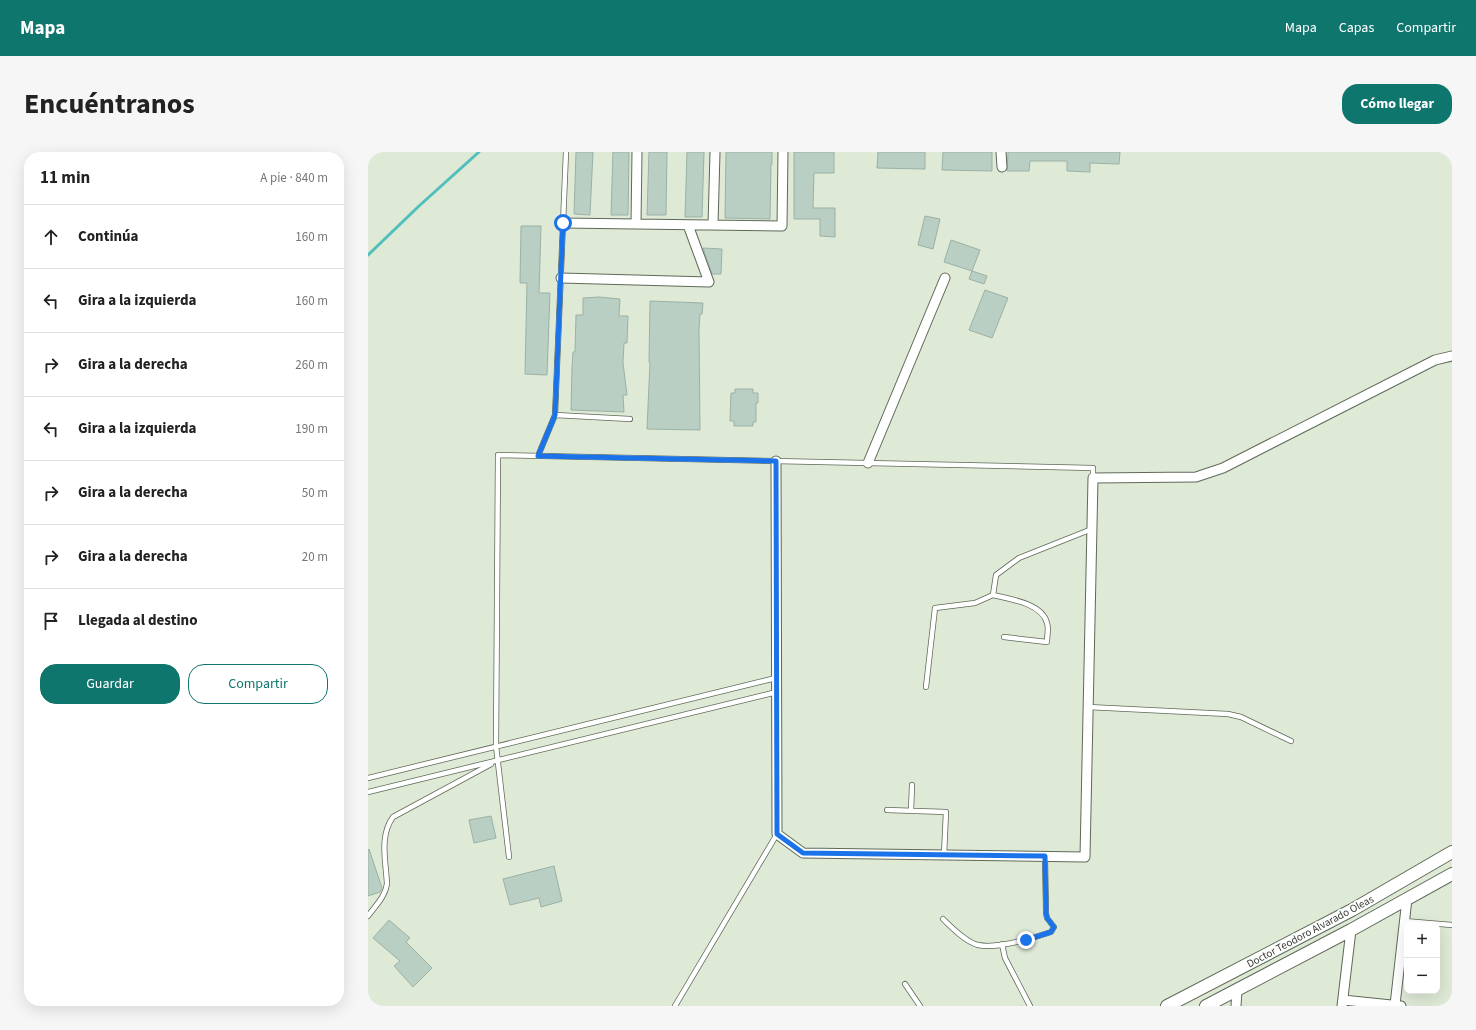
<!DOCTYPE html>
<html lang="es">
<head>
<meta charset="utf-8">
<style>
	body { margin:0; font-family:"Source Sans 3",sans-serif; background:#f6f6f6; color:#222 }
	.controls { position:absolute; right:12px; bottom:12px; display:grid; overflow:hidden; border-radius:8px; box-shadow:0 4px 16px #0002 }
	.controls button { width:36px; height:36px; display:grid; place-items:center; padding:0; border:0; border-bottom:1px solid #e0e0e0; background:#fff; color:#222; font:20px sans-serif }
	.stop { position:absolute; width:12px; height:12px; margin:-9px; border:3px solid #1a73e8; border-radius:50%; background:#fff }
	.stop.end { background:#1a73e8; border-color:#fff; box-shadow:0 1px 4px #0008 }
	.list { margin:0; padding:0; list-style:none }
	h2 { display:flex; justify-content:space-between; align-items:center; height:52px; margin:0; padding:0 16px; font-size:17px }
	h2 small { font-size:13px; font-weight:400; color:#767676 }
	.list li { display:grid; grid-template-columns:26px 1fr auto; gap:12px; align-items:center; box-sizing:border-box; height:64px; padding:0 16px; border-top:1px solid #e0e0e0 }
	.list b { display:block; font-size:15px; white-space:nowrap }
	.list em { font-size:13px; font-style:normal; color:#767676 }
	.actions { display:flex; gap:8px; padding:12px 16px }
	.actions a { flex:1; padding:9px 0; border:1px solid #0f766e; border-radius:16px; text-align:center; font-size:14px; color:#0f766e }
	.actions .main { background:#0f766e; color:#fff }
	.icon { flex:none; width:22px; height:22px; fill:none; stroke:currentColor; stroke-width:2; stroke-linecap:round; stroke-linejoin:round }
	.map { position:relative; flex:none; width:1084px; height:854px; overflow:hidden; border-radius:16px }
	header { display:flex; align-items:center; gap:24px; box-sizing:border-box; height:56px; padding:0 20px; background:#0f766e; color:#fff }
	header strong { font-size:19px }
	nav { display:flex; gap:22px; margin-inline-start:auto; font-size:14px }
	.intro { display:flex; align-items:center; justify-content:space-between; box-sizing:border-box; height:96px; padding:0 24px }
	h1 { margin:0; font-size:28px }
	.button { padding:10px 18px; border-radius:16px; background:#0f766e; color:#fff; font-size:14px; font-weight:700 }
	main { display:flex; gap:24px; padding:0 24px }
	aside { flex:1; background:#fff; border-radius:16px; box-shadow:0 4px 16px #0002 }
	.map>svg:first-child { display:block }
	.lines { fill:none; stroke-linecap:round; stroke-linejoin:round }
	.stream { stroke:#51c0bc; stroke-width:3 }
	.building { fill:#b9cfc3; stroke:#9bb1a5 }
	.lane-casing { stroke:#5f6958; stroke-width:6 }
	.street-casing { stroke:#5f6958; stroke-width:11 }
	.secondary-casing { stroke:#5f6958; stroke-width:14 }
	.lane { stroke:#fff; stroke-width:4.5 }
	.street { stroke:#fff; stroke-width:9 }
	.secondary { stroke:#fff; stroke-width:12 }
	.route { stroke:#1a73e8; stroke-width:5 }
	.labels { text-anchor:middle; stroke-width:3.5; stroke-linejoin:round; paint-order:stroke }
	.street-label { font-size:11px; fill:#373c34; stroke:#fff }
</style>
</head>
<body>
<header>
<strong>Mapa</strong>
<nav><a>Mapa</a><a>Capas</a><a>Compartir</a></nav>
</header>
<div class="intro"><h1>Encuéntranos</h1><a class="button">Cómo llegar</a></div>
<main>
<aside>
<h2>11 min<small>A pie · 840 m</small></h2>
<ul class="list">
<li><svg class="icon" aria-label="ahead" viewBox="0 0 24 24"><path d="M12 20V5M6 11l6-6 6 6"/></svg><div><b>Continúa</b></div><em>160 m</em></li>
<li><svg class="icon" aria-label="left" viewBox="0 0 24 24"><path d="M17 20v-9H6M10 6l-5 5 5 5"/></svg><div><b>Gira a la izquierda</b></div><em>160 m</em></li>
<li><svg class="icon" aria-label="right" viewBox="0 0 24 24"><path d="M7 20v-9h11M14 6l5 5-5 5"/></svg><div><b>Gira a la derecha</b></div><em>260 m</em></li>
<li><svg class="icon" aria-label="left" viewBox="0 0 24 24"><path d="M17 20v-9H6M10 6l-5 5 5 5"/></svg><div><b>Gira a la izquierda</b></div><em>190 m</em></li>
<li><svg class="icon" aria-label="right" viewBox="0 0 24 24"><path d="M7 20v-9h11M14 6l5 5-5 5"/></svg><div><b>Gira a la derecha</b></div><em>50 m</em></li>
<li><svg class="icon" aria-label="right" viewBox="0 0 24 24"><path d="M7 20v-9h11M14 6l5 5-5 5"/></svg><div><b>Gira a la derecha</b></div><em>20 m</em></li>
<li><svg class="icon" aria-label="arrive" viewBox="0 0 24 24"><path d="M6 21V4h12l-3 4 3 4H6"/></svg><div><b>Llegada al destino</b></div></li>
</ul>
<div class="actions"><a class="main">Guardar</a><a>Compartir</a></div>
</aside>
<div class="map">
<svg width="1084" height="854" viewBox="0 0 1084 854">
	<rect width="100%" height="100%" fill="#dee9d6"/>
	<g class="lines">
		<path class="stream" d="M0 103 51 54 111 0"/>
	</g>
	<path class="building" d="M208 0H225L222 63 206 62Z
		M245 0H261L260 63H243Z
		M281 0H299L298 63H279Z
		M319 0H336L334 65H317Z
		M358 0H404V12H403L402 67 357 66Z
		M426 0H466V21H446L445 56H467V85L452 84V67H426Z
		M510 0H557V17L509 16Z
		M575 0H624V19L574 18Z
		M640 0H752L751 12 722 11V20L699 19V9H662L661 19H639Z
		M557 64 572 67 565 97 550 93Z
		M153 74H173L171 141H182L179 223 157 222 159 131H152Z
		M583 88 612 98 604 119 576 110Z
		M335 96 354 97 353 122H344Z
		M604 119 619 124 616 132 601 127Z
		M617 138 640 146 624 186 601 178Z
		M231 145 252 147 251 164H260L259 191H256L255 211 259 243H255L256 260 203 258 204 215 205 200H207L208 163H215V146Z
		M282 149 335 151 334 162H332L331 178 332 278 279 277 282 210H281Z
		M367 237H385V241H390V251H388V270H385V274H366V269H362L363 241H367Z
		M123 664 128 686 106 691 101 668Z
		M1 697 14 736 12 740 0 744V698Z
		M186 714 194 749 173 755 171 746 142 753 135 727Z
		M21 768 42 786 38 790 64 816 45 835 26 814 32 809 5 786Z"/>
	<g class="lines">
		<defs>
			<path id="lane" d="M187 263 262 267
				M170 304 187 263 198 0
				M636 485 679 490C679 484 681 476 679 471 674 451 641 447 625 443L628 423 651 406 724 377
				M558 535 567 456 607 451 625 443
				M720 555 860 562 873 565 923 589
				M0 626 408 526
				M0 640 409 540
				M519 658 578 660 576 703
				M543 659 544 633
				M141 705 128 594 130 303 725 316V326
				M0 764C8 753 17 745 19 732 18 710 11 684 25 665L123 612
				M575 767C584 776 598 790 610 793 629 797 665 786 683 780L686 775 679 766 678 761 677 704
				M1036 769 1084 773
				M634 792 637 806 662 854
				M537 832 552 854
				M307 854 409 682"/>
			<path id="street" d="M633 0 634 15
				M195 71 414 74 415 0
				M268 72 269 0
				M345 73 347 0
				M193 126 341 130 320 73
				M408 309 409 682 435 701 717 705 725 326 828 325 855 316 1067 208 1084 204
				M500 311 577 126
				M975 848 1033 854
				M1027 853 1039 747
				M868 854 869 839
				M974 854 983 778"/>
			<path id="secondary" d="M799 854 984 758 1084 700
				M838 854 983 778 1084 722"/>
		</defs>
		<use href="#lane" class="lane-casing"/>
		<use href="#street" class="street-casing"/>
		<use href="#secondary" class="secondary-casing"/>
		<use href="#lane" class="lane"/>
		<use href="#street" class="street"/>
		<use href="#secondary" class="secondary"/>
	</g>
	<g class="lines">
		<path class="route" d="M195 71 187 263 170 304 408 309 409 682 435 701 677 704 678 761 679 766 686 775 683 780 658 788"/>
	</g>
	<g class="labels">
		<g class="street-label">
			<text transform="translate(942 779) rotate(-28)" y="4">Doctor Teodoro Alvarado Oleas</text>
		</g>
	</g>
</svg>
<div class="controls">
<button>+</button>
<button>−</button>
</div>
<div class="stop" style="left:195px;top:71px"></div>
<div class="stop end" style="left:658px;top:788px"></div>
</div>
</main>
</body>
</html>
